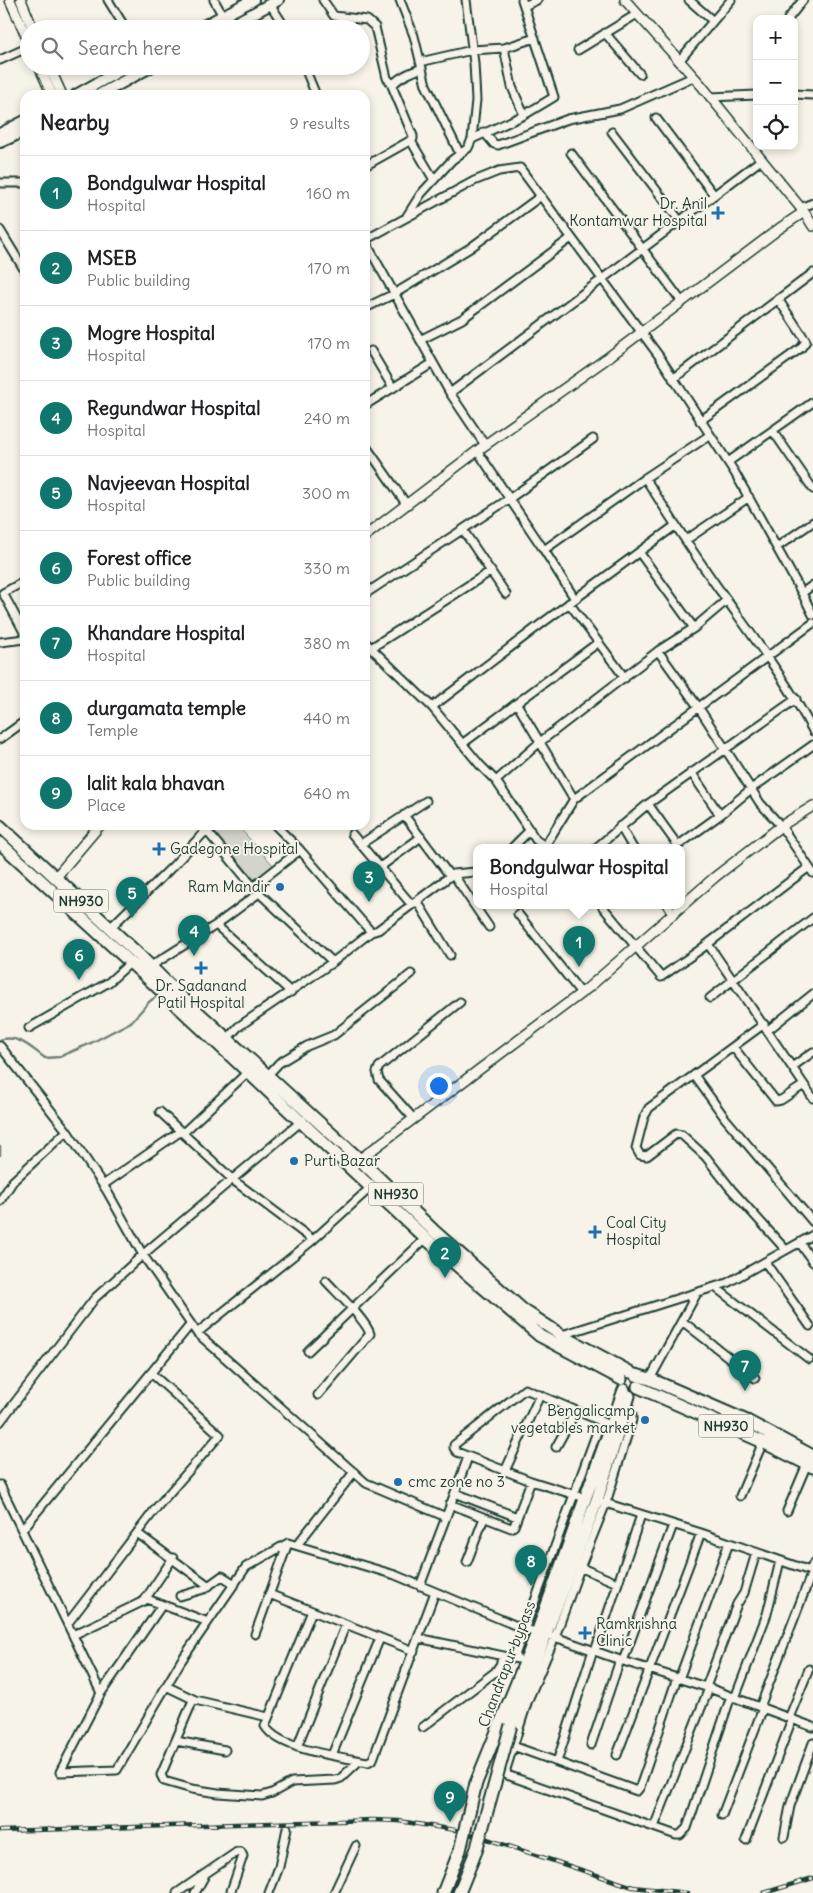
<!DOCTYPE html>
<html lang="en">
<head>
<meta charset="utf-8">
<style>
	body { margin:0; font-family:Delius,sans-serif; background:#f2f2f2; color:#202124 }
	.controls { position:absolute; right:15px; top:15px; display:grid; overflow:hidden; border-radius:10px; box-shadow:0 2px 8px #0003 }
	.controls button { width:45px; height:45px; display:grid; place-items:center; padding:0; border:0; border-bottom:1px solid #e0e0e0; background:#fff; color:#202124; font:25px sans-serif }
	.you { position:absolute; left:438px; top:1085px; width:18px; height:18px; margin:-12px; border:4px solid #fff; border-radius:50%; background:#1a73e8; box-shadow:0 0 0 8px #1a73e833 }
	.badge { display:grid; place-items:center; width:32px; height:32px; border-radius:50%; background:#0f766e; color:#fff; font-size:16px; font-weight:700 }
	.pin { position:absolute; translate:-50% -41px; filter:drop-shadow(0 1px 2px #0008) }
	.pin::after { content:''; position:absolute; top:26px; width:18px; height:15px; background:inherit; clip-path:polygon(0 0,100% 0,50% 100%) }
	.popup { position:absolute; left:473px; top:844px; width:212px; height:65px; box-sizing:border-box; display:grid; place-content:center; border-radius:10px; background:#fff; filter:drop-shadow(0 1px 4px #0005); font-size:16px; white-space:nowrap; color:#757577 }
	.popup b { font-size:19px; color:#202124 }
	.popup::after { content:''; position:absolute; left:50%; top:100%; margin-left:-10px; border:10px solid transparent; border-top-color:#fff }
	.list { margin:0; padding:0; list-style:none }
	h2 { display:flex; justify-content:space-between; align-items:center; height:65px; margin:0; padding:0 20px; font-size:21px }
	h2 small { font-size:16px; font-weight:400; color:#757577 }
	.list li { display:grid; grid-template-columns:32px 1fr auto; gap:15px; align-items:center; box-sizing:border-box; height:75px; padding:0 20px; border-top:1px solid #e0e0e0 }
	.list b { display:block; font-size:19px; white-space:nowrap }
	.list p { margin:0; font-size:16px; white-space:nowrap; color:#757577 }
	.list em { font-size:16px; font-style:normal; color:#757577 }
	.icon { flex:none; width:28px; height:28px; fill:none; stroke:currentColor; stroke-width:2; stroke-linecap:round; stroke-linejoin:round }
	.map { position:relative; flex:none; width:813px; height:1893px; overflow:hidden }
	.search { position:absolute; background:#fff; box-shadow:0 2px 8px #0003; left:20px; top:20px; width:350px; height:55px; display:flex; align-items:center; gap:12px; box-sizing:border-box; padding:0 18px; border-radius:28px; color:#757577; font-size:19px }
	.panel { position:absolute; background:#fff; box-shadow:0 2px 8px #0003; left:20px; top:90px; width:350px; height:740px; border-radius:15px }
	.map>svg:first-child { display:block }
	.green { fill:#d3d5ca; stroke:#79897f }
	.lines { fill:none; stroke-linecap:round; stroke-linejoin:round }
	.stream { stroke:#6f8077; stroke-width:2.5 }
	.minor-casing { stroke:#1f3d34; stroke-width:11 }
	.tertiary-casing { stroke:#1f3d34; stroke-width:12 }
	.primary-casing { stroke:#1f3d34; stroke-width:14 }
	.trunk-casing { stroke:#1f3d34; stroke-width:15 }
	.minor { stroke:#f7f3e8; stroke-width:7 }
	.tertiary { stroke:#f7f3e8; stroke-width:9 }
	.primary { stroke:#f7f3e8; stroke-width:10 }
	.trunk { stroke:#f7f3e8; stroke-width:11 }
	.rail-casing { stroke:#1f3d34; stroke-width:4.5 }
	.rail { stroke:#f7f3e8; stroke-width:2.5; stroke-dasharray:8; stroke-linecap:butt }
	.trunk-bridge-casing { stroke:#1f3d34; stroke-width:15; stroke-linecap:butt }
	.trunk-bridge { stroke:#f7f3e8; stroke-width:11 }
	.poi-dot { fill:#1f6fb2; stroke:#f7f3e8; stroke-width:2 }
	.labels { text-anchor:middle; stroke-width:4; stroke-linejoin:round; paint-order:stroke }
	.shield { fill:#f7f3e8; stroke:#60746a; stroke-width:1 }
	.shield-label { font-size:14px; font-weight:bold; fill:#1f3d34 }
	.poi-label { font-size:15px; fill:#1f3d34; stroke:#f7f3e8; text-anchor:start }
	.street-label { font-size:15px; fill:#1f3d34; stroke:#f7f3e8 }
</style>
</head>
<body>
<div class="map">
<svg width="813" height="1893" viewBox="0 0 813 1893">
	<rect width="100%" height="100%" fill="#f7f3e8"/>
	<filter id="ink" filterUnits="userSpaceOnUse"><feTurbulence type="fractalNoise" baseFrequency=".02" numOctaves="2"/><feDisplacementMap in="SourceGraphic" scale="10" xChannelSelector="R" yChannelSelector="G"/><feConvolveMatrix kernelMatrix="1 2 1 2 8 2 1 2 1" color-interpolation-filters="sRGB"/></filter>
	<g filter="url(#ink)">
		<path class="green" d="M217 825H237L273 865 255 880 212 830Z"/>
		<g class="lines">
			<path class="stream" d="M193 1000 249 1052
				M0 1040C19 1034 31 1048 45 1058L59 1057 91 1043 131 1022 150 1001 160 994
				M0 1147V1155"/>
			<defs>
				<path id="minor" d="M108 0 126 29
					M214 0 223 16
					M323 0 334 16 367 20 375 27 387 78 392 84
					M400 0 414 36 426 85 460 154
					M689 0 713 21
					M270 4 286 29
					M524 6 537 0
					M788 19 803 0
					M605 33 640 74
					M504 48 512 87 524 115
					M578 50 637 14
					M0 60 29 47
					M679 61 731 0
					M420 62 472 50 504 48 535 38
					M304 66 316 95
					M794 94 813 95
					M710 97 757 95
					M656 118 714 195
					M484 132 494 144 498 145 568 119 620 109 693 77
					M612 132 680 221
					M472 139 524 115 554 97 522 0
					M411 141 434 180
					M571 153 682 302
					M365 166 413 139V136L392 86C398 77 412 72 422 68
					M0 183H25
					M800 208 813 203
					M407 216 421 194 452 160 468 148 472 139 476 100 474 63 466 0
					M0 230 25 271
					M365 240 474 181 499 171 520 168 659 356 735 473 802 593
					M365 241 450 393 485 445
					M365 308 394 294 470 248 541 196
					M420 340 462 319 571 238
					M371 351 393 388
					M673 379 813 273
					M450 393 761 160
					M365 405 433 363
					M700 421 801 348 806 341 778 299
					M773 431 813 489
					M365 445 407 505
					M478 452 544 550 575 599
					M728 462 813 402
					M645 478C670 516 694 555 721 592 753 637 787 681 813 731
					M463 530 506 594
					M686 540 749 497
					M777 547 813 522
					M544 550 645 478 710 435
					M639 552 694 628
					M25 581 3 593 25 634
					M813 585 802 593 813 615
					M365 594 509 499 593 439
					M569 603 625 678
					M0 642 25 639
					M365 642 432 707 480 765 496 781 536 840 548 848
					M371 648 491 571
					M658 651 699 708 760 803 781 826 813 873
					M517 704 574 799
					M432 707 545 621 676 525
					M0 739 25 721
					M462 744 599 642
					M691 772 720 815
					M496 781 540 742 658 651 694 628 727 600
					M648 804 676 843 680 844 720 815 751 789 813 745
					M404 815 450 876
					M275 825 300 850 371 932
					M620 826 633 848
					M206 830 255 889 333 962
					M352 834 411 904
					M361 844 426 801
					M545 846 574 799 813 623
					M512 848 530 830
					M596 848 648 804 796 699
					M380 867 421 837
					M453 874 489 927
					M253 887 300 850
					M417 901 450 955
					M602 906 661 977 701 949 809 867
					M668 906 673 915
					M518 914 581 993
					M216 925 291 992
					M110 928 174 865 211 825
					M708 944 813 1098
					M151 966 216 925 259 893
					M710 998 813 918
					M764 1024 649 1108 644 1117 636 1148 640 1155 647 1156 676 1134 682 1135 706 1157 731 1189 785 1249
					M29 1028 109 982 130 963
					M768 1030 813 994
					M227 1039 238 1027 333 962 371 932 378 930 453 874 476 872
					M0 1046 67 1131
					M733 1047 776 1101 781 1100 804 1085
					M792 1067 813 1052
					M268 1075 279 1063 307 1046 334 1035 411 974
					M694 1075 725 1118 813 1222
					M160 1112 233 1180 313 1240
					M414 1119 379 1080 377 1072 379 1067 460 1002
					M183 1133 250 1070
					M103 1185 181 1131
					M0 1201 13 1181 67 1131 107 1191 143 1255 197 1333 366 1483 446 1517 420 1586
					M800 1243 813 1262
					M765 1262 810 1326
					M715 1287 809 1359
					M682 1321 755 1378
					M197 1333 313 1240 370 1188
					M562 1335 727 1283 813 1235
					M308 1351 427 1237
					M650 1379 697 1293
					M318 1395 370 1334C366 1320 337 1293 326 1281
					M626 1405 632 1415V1420L606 1503 580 1568 555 1637 528 1700 506 1769 507 1775 676 1835H680L687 1828 731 1696
					M0 1422 95 1298 147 1251 303 1120
					M556 1447 576 1411
					M505 1471 540 1395
					M0 1485 101 1693 60 1772 117 1770 181 1661 246 1567 288 1543 395 1575 524 1629 555 1637 620 1660 709 1688 813 1727
					M455 1493 517 1517
					M740 1496 763 1442
					M585 1498 531 1481 457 1452 454 1448V1445L525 1389 610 1425
					M602 1502 701 1533 813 1572
					M450 1504 511 1528 514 1526 531 1481
					M787 1511 807 1464
					M446 1517 468 1457
					M22 1530 191 1324
					M137 1533 209 1586
					M297 1545 354 1472
					M467 1562 484 1518
					M577 1566 617 1583
					M810 1571 813 1564
					M269 1594 414 1651
					M180 1596 204 1589 222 1576 235 1584
					M147 1599 208 1622
					M312 1611 265 1726C279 1750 342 1757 368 1762L373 1759 435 1592
					M68 1623 157 1507 220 1435 151 1373
					M255 1634 288 1543
					M73 1635 144 1601 173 1558
					M418 1638 518 1659
					M595 1651 641 1515
					M514 1658 601 1421
					M623 1661 673 1525
					M679 1679 729 1543
					M166 1686 195 1700 268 1717
					M706 1687 737 1604 744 1593 756 1553
					M101 1693 162 1605
					M735 1698 767 1614 780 1561
					M193 1700 161 1775 164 1781 192 1789 218 1793 262 1796 272 1793 292 1782 335 1780 341 1778 359 1761
					M760 1707 812 1572
					M789 1718 809 1669
					M423 1727 495 1672 500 1665 503 1656
					M176 1741 225 1750
					M591 1745 620 1660
					M513 1746 637 1791 640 1787 677 1678
					M297 1747 346 1624
					M332 1755 380 1638
					M617 1755 701 1533
					M557 1762 593 1650
					M722 1815 763 1708
					M654 1827 709 1688
					M784 1837 790 1806 813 1743
					M746 1840 792 1719
					M177 1893 237 1852H241L243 1856 231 1891
					M195 1893 204 1877
					M269 1893 279 1867 287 1828
					M334 1893 356 1846"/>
				<path id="tertiary" d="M10 0 29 42
					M21 0 33 29
					M625 0 701 85 804 212 813 226
					M39 66 52 95
					M49 66 62 95
					M365 536 485 445 606 359 780 228 804 212
					M56 877 100 825
					M356 1162 588 988 715 877 781 826 813 806"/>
				<path id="primary" d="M198 29 253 0
					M224 29 278 0
					M76 95 128 66
					M99 95 152 66
					M0 134 25 121
					M0 142 25 131"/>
				<path id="trunk" d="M0 826 138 954 178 994 359 1159 433 1230 523 1310 561 1335 630 1372
					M0 843 154 984 425 1238 540 1336 621 1379
					M636 1375 650 1379 749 1422 813 1456
					M638 1387 763 1442 813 1467
					M511 1725 597 1500 629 1396
					M476 1783 537 1633 624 1390
					M443 1893 460 1850
					M459 1893 476 1851"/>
			</defs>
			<use href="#minor" class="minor-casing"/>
			<use href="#tertiary" class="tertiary-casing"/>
			<use href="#primary" class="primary-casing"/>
			<use href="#trunk" class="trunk-casing"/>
			<use href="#minor" class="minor"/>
			<use href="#tertiary" class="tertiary"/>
			<use href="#primary" class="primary"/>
			<use href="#trunk" class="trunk"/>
			<defs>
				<path id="rail" d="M0 1831 373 1820 399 1821 455 1830 481 1837 633 1887 687 1893
					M764 1893 813 1878"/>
			</defs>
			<use href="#rail" class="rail-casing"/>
			<use href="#rail" class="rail"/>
			<defs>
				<path id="trunk-bridge" d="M460 1850 476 1783
					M476 1851 511 1725"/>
			</defs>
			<use href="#trunk-bridge" class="trunk-bridge-casing"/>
			<use href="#trunk-bridge" class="trunk-bridge"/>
		</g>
	</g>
	<g class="poi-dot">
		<path d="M715.5 205.5h5v5h5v5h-5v5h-5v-5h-5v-5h5z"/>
		<path d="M156.5 841.5h5v5h5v5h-5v5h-5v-5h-5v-5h5z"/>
		<circle cx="280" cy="887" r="5"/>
		<path d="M198.5 960.5h5v5h5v5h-5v5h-5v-5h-5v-5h5z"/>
		<circle cx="294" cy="1161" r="5"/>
		<path d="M592.5 1224.5h5v5h5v5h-5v5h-5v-5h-5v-5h5z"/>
		<circle cx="645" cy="1420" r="5"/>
		<circle cx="398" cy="1482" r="5"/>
		<path d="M582.5 1625.5h5v5h5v5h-5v5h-5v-5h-5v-5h5z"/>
	</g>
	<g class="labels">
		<g class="shield">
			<rect x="53.5" y="889.5" width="55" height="23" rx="4"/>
			<rect x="368.5" y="1182.5" width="55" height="23" rx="4"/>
			<rect x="698.5" y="1414.5" width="55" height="23" rx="4"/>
		</g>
		<g class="shield-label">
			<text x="81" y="906">NH930</text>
			<text x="396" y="1199">NH930</text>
			<text x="726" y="1431">NH930</text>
		</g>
		<g class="poi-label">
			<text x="707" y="209" text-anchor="end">Dr. Anil<tspan x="707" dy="17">Kontamwar Hospital</tspan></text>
			<text x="170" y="854">Gadegone Hospital</text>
			<text x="270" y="892" text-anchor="end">Ram Mandir</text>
			<text x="201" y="991" text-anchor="middle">Dr. Sadanand<tspan x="201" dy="17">Patil Hospital</tspan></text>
			<text x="304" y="1166">Purti Bazar</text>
			<text x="606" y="1228">Coal City<tspan x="606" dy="17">Hospital</tspan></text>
			<text x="635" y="1416" text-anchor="end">Bengalicamp<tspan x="635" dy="17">vegetables market</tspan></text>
			<text x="408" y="1487">cmc zone no 3</text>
			<text x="596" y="1629">Ramkrishna<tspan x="596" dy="17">Clinic</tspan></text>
		</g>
		<g class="street-label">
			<text transform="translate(507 1664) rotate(-69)" y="5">Chandrapur bypass</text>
		</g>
	</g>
</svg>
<div class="controls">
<button>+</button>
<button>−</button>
<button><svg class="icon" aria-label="locate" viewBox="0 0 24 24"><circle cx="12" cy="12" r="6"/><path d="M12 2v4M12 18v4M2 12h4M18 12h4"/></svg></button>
</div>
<div class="you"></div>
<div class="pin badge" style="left:579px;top:967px">1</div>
<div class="popup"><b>Bondgulwar Hospital</b>Hospital</div>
<div class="pin badge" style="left:445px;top:1278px">2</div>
<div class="pin badge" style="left:369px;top:902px">3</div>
<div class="pin badge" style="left:194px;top:956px">4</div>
<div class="pin badge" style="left:132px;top:918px">5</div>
<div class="pin badge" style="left:79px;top:980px">6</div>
<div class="pin badge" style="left:745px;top:1391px">7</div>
<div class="pin badge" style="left:531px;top:1586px">8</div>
<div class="pin badge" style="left:450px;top:1822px">9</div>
<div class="search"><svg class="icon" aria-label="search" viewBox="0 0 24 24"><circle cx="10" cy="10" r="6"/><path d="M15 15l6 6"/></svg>Search here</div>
<section class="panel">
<h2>Nearby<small>9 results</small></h2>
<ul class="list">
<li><span class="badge">1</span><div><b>Bondgulwar Hospital</b><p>Hospital</p></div><em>160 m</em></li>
<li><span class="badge">2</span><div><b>MSEB</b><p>Public building</p></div><em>170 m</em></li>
<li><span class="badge">3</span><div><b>Mogre Hospital</b><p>Hospital</p></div><em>170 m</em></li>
<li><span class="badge">4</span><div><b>Regundwar Hospital</b><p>Hospital</p></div><em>240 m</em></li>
<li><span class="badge">5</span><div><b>Navjeevan Hospital</b><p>Hospital</p></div><em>300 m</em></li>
<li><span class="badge">6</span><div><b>Forest office</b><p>Public building</p></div><em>330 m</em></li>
<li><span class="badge">7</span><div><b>Khandare Hospital</b><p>Hospital</p></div><em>380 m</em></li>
<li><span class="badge">8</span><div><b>durgamata temple</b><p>Temple</p></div><em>440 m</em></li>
<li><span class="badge">9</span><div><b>lalit kala bhavan</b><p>Place</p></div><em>640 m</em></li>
</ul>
</section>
</div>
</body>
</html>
